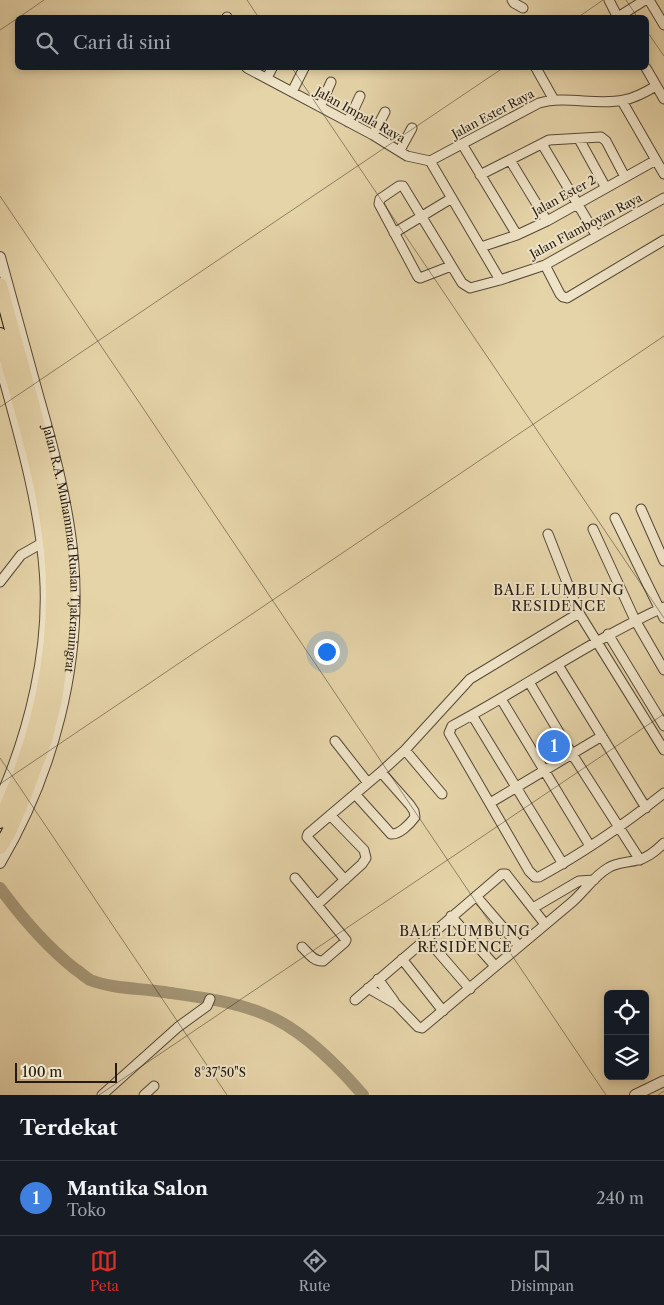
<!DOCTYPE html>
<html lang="id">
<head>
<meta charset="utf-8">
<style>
	body { margin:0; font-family:"Libre Caslon Text",serif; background:#20242c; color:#f1f3f6 }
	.controls { position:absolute; right:15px; bottom:15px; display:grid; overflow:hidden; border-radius:8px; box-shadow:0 2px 8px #0003 }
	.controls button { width:45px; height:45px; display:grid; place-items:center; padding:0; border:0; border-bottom:1px solid #363941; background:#171b24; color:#f1f3f6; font:25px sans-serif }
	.scale { position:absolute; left:15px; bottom:12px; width:102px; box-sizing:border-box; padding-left:5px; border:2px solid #241a11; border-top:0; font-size:14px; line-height:18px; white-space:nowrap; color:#241a11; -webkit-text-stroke:4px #efe3c7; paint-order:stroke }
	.you { position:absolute; left:326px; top:651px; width:18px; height:18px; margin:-12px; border:4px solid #fff; border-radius:50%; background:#1a73e8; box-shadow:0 0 0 8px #1a73e833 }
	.badge { display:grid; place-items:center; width:32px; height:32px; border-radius:50%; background:#d93025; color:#fff; font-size:16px; font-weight:700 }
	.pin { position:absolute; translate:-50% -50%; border:2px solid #fff; box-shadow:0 1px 5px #0006 }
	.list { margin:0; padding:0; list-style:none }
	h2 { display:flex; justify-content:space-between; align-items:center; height:65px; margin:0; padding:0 20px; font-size:21px }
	h2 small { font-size:16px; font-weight:400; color:#9ea1a6 }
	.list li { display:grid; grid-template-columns:32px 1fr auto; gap:15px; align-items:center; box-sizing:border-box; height:75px; padding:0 20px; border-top:1px solid #363941 }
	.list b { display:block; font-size:19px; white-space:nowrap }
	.list p { margin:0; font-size:16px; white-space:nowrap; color:#9ea1a6 }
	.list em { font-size:16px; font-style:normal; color:#9ea1a6 }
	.icon { flex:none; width:28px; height:28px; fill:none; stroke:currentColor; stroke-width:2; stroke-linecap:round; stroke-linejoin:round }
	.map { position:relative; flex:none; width:664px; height:1095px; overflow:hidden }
	.search { position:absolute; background:#171b24; box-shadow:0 2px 8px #0003; left:15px; right:15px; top:15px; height:55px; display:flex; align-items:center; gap:12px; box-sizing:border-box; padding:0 18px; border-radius:8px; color:#9ea1a6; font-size:19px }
	.sheet { height:140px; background:#171b24 }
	nav { display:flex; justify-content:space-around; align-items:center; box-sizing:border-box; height:70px; border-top:1px solid #363941; background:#171b24; font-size:14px; color:#9ea1a6 }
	nav a { display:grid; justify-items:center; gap:2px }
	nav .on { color:#d93025 }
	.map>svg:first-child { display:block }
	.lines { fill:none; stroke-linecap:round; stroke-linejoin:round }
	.river { stroke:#a49575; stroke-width:12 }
	.minor-casing { stroke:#544837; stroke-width:11 }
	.tertiary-casing { stroke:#544837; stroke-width:12 }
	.trunk-casing { stroke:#241a11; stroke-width:16 }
	.minor { stroke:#efe3c7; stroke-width:9 }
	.tertiary { stroke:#efe3c7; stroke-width:10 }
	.trunk { stroke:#e6d4a9; stroke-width:14 }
	.ticks { fill:none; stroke:#241a11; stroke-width:1; stroke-opacity:0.45 }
	.labels { text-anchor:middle; stroke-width:4; stroke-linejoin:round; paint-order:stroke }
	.street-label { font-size:12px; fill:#241a11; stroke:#efe3c7 }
	.neighbourhood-label { font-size:14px; letter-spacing:1px; fill:#241a11; stroke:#efe3c7 }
	.ticks-label { font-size:12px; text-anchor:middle; fill:#241a11; stroke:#efe3c7; stroke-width:4; stroke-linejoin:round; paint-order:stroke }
</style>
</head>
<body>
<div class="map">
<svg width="664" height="1095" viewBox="0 0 664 1095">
	<rect width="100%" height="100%" fill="#e6d4a9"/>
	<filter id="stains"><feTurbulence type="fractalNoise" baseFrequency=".004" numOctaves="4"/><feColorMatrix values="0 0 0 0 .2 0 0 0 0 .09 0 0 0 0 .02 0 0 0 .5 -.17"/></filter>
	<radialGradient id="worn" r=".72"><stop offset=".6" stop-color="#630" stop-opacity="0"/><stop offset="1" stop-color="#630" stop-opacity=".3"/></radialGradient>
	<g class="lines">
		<path class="river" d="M0 888C22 918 46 946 75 969 80 972 85 977 90 980 114 989 139 988 164 992 198 997 233 1001 264 1014 300 1028 338 1066 363 1095"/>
		<defs>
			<path id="minor" d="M512 0 514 3 523 8
				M609 0 618 18
				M649 0 664 25
				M618 17 645 0
				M227 18V17
				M247 68 373 135 407 156 430 161 500 280
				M536 68 554 100
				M646 68 664 99
				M267 78 272 68
				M292 92 304 68
				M622 101 664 174
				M320 107 331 82
				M348 122 360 96
				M373 135 385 112
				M579 139 606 188
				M462 144 517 235
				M542 144 596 235
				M400 150 412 128
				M510 160 547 221
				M430 161 539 103C566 95 596 106 624 100 635 98 646 92 656 86
				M480 175 549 140 601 137 606 141 625 177
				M394 233 452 198
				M481 247 517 235 547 221 656 160
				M545 265 560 294 563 297 567 298 664 240
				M451 266 420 278 418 277 379 204 380 199 399 186H403L462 283 470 288 500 280 545 265 664 198
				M641 509 664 561
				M615 518 664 618
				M593 529 635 620 664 670
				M548 534 579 613 664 750
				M0 582 21 555 42 543
				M664 607C590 641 523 688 452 726L449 733 529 871 535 877H539C583 853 625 824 664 793
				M608 634 664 726
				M558 665 646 808
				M529 682 572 754 640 860
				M501 699 590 846
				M472 715 563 864
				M335 741 368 783
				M405 750 442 794
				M355 794 391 834C399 835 410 824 415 817L414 811 410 805 381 772
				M490 803 602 736
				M295 878 346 940 345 942 323 961C314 962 308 953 302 947
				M345 880 307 837 308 834 381 772 405 750 470 679 579 613
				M476 896 519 946
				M317 905 362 864 366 858 364 850 330 815
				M533 908 579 881 594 880
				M451 916 495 966
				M426 938 470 989
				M402 959 443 1011
				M378 979 394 1001
				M368 988 396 1004 418 1027 422 1028 571 903C583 893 595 875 608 868 617 862 627 863 638 860 648 858 656 851 664 843
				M355 1000 502 874H506L509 878 545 924
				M102 1095 178 1027 207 1006 210 999
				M144 1095 154 1086"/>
			<g id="tertiary">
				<path id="s1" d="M0 257C13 304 26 352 39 399 54 451 68 505 73 559 82 664 53 773 0 863"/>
				<path d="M0 364C19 433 40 503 45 575 50 649 30 731 0 799"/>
				<path d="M635 1095 664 1081"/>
			</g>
			<path id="trunk" d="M0 285 40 433 60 516 66 595 63 644 55 700 45 740 23 799 8 834 0 847
				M0 335C20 406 44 478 51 552 60 645 39 738 0 821"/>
		</defs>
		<use href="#minor" class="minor-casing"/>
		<use href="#tertiary" class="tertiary-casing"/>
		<use href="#trunk" class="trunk-casing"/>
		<use href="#minor" class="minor"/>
		<use href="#tertiary" class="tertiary"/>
		<use href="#trunk" class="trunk"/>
	</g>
	<path class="ticks" d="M247 0 259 18M626 0 638 18M18 18 44 0M577 18 603 0M0 30 18 18M646 30 664 56M292 68 664 618M0 196 606 1095M0 407 503 68M0 758 227 1095M0 784 664 336M99 1095 664 714M658 1095 664 1091"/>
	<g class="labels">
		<g class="street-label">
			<text transform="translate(493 114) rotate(-28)" y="4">Jalan Ester Raya</text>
			<text transform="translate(360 115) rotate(29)" y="4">Jalan Impala Raya</text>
			<text transform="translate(564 196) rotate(-29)" y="4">Jalan Ester 2</text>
			<text transform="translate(586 226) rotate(-28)" y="4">Jalan Flamboyan Raya</text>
			<text dy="4" stroke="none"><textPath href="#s1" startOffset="300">Jalan R.A. Muhammad Ruslan Tjakraningrat</textPath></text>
		</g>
		<g class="neighbourhood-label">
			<text x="559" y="595">BALE LUMBUNG<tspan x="559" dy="16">RESIDENCE</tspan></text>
			<text x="465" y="936">BALE LUMBUNG<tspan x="465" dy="16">RESIDENCE</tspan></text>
		</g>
	</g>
	<g class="ticks-label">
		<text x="220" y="1077">8°37'50"S</text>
	</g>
	<rect width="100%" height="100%" filter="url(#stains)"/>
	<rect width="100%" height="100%" fill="url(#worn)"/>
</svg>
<div class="controls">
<button><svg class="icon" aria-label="locate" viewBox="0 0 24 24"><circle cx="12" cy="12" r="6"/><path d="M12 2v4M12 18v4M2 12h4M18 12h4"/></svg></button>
<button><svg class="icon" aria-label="layers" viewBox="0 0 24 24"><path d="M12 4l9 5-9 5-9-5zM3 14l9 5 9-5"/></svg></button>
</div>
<div class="scale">100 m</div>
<div class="you"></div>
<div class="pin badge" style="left:554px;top:746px;background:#3f7fe0">1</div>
<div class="search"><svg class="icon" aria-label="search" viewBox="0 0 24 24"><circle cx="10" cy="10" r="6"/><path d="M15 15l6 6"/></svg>Cari di sini</div>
</div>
<section class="sheet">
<h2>Terdekat<small></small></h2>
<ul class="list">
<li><span class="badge" style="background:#3f7fe0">1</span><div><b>Mantika Salon</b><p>Toko</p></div><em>240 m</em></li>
</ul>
</section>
<nav>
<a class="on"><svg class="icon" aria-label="map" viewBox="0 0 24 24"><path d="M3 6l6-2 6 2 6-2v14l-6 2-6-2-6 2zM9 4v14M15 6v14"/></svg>Peta</a>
<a><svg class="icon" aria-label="directions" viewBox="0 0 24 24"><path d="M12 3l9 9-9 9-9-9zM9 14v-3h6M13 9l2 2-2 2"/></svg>Rute</a>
<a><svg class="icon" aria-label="saved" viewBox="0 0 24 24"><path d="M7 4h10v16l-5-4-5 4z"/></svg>Disimpan</a>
</nav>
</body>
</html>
